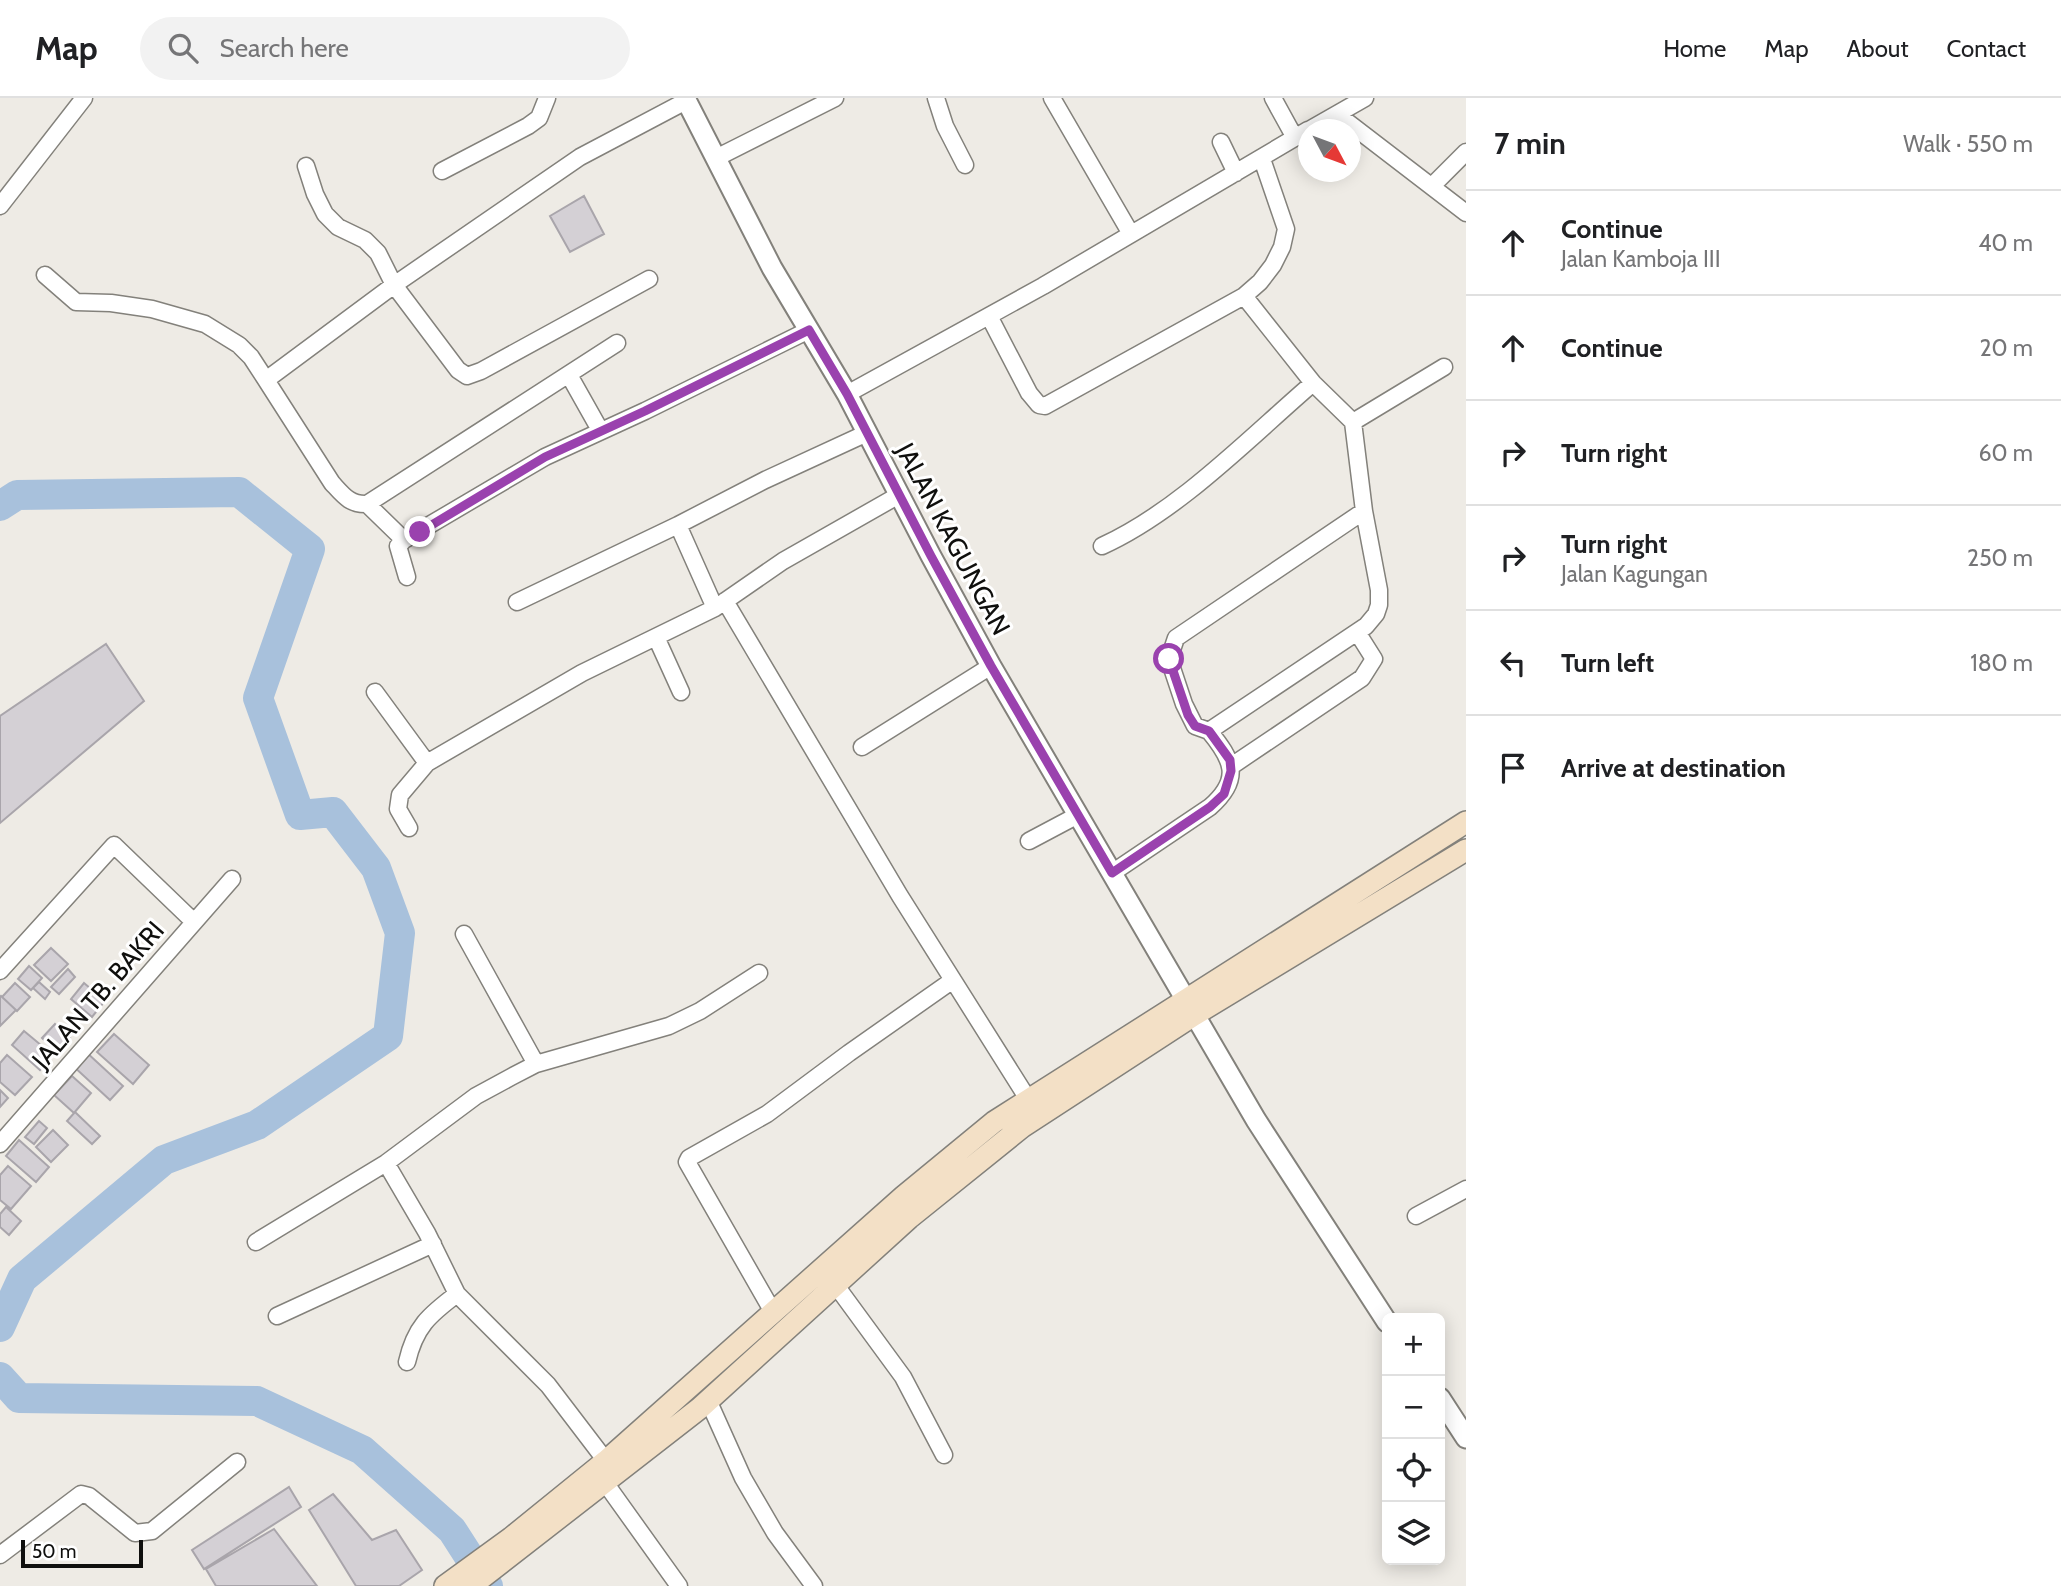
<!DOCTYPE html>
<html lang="en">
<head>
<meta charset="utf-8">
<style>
	body { margin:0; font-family:Cabin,sans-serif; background:#f2f2f2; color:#202124 }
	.controls { position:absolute; right:21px; bottom:21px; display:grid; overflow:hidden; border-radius:10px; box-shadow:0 4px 18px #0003 }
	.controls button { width:63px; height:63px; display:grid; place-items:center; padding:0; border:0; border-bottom:2px solid #e0e0e0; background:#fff; color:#202124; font:35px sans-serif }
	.compass { position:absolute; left:1298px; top:21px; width:63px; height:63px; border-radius:50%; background:#fff; box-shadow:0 4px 18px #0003; rotate:131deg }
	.scale { position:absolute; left:21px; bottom:18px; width:122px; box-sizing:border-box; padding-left:7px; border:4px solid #0f0f0d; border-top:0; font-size:19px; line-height:24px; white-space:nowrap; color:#0f0f0d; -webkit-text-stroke:5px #fff; paint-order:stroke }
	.stop { position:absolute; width:21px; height:21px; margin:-16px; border:5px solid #9a42ae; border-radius:50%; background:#fff }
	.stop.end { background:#9a42ae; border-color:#fff; box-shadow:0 2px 7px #0008 }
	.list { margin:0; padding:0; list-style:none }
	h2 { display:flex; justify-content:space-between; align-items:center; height:91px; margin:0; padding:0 28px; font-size:30px }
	h2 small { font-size:23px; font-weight:400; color:#757577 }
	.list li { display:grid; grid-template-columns:46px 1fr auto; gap:21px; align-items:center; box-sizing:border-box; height:105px; padding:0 28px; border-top:2px solid #e0e0e0 }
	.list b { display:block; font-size:26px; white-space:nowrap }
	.list p { margin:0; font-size:23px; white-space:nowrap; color:#757577 }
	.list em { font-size:23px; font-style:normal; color:#757577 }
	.icon { flex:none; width:38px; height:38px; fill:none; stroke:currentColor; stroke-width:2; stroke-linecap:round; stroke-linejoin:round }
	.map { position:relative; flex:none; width:1466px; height:1488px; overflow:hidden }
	header { display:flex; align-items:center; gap:42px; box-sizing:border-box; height:98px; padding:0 35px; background:#fff; border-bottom:2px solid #e0e0e0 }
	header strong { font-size:33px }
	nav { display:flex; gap:38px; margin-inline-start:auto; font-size:24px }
	.search { width:490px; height:63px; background:#f2f2f2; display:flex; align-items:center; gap:18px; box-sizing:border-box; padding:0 24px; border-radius:38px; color:#757577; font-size:26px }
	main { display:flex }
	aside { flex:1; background:#fff }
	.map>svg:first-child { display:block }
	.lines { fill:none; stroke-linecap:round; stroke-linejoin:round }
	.river { stroke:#a8c1dc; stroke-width:30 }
	.building { fill:#d4d0d5; stroke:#a9a5ab; stroke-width:2 }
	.minor-casing { stroke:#83817b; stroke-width:19 }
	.tertiary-casing { stroke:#83817b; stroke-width:23 }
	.secondary-casing { stroke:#83817b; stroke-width:24 }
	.minor { stroke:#fff; stroke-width:16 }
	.tertiary { stroke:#fff; stroke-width:19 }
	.secondary { stroke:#f3e0c6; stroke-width:21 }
	.route { stroke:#9a42ae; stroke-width:9 }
	.labels { text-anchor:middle; stroke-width:6; stroke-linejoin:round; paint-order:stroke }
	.street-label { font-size:26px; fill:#0f0f0d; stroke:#fff }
</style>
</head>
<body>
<header>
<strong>Map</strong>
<div class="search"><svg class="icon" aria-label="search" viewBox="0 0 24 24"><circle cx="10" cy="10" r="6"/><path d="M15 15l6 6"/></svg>Search here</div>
<nav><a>Home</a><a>Map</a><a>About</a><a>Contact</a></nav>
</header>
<main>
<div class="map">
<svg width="1466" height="1488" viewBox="0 0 1466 1488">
	<rect width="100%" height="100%" fill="#eeebe5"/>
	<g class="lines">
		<path class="river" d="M0 408 17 397 239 394 310 451 258 600 300 717 333 714 376 770 400 835 388 938 257 1027 164 1062 22 1181 0 1229
			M0 1279 19 1300 257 1303 362 1352 452 1432 488 1488"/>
	</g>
	<path class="building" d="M584 98 604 136 570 154 550 118Z
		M106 546 144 603 0 725V618Z
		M51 850 68 866 51 883 34 867Z
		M29 868 42 880 31 892 18 881Z
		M68 871 75 879 59 896 51 889Z
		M39 884 50 894 45 901 33 890Z
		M15 885 30 899 17 913 2 899Z
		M84 885 105 903 92 919 71 901Z
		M1 898 16 912 0 928V899Z
		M55 926 70 939 56 953 42 940Z
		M24 933 53 957 40 972 12 947Z
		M114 936 149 967 133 986 97 954Z
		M85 953 123 988 110 1002 72 967Z
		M7 957 32 979 15 997 0 984V965Z
		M72 978 91 995 74 1015 54 997Z
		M0 992 8 1000 0 1009Z
		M75 1014 100 1038 92 1046 67 1023Z
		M39 1023 47 1030 34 1046 25 1039Z
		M53 1032 68 1047 51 1064 36 1049Z
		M19 1042 49 1069 36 1084 6 1058Z
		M8 1068 31 1088 11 1111 0 1102V1077Z
		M6 1109 21 1123 9 1137 0 1129V1116Z
		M289 1389 301 1409 204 1471 192 1452Z
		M333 1396 372 1442 396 1432 422 1472 399 1488H356L309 1412Z
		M274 1431 317 1488H216L206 1471Z"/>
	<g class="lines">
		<defs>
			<path id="minor" d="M936 0 945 28 965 67
				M1052 0 1131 136
				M1273 0 1295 40
				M1337 16 1466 115
				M1309 32 1365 0
				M1221 44 1236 75
				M716 60 835 0
				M306 68 315 96 325 116 338 129 365 142 378 155 394 187 458 272 467 278 481 273 649 181
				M442 73 528 28 539 20 547 0
				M1432 88 1466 54
				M0 108 84 0
				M45 177 76 204 111 205 152 211 205 226 239 247 251 259 266 282 394 187 580 59 686 3
				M989 218 1029 295 1039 307 1045 308 1244 198 1260 184 1273 167 1282 149 1286 131 1262 61
				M569 277 600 332
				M266 282 332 385C343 397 350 407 367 406L617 245
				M847 296 1043 188 1308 32
				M1353 324 1444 269
				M367 406 404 442
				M678 427 715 510
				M1102 448C1179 413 1249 340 1313 285
				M407 479 398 448 404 442 545 359 645 313 809 232
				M725 503 900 798 1028 1001
				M517 504 678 427 765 382 867 335
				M656 539 681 594
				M375 594 427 665
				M1209 633 1366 528 1376 516 1379 507V492L1364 413 1353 324 1313 285 1244 198
				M1209 633 1195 628 1184 606 1169 561 1176 540 1364 413
				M862 649 991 568
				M1230 669 1362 580 1374 561 1357 534
				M409 730 398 711 400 697 427 665 582 575 715 510 783 463 899 397
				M1029 743 1078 717
				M1112 775 1210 709C1242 681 1233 662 1209 633
				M464 836 536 966
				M0 873 114 747 194 824
				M0 1046 232 781
				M386 1065 427 1135 457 1196 548 1287 606 1363
				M1416 1118 1466 1091
				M256 1144 386 1065 476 998 511 979 536 966 669 928 700 913 759 875
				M829 1178 903 1279 944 1357
				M773 1214 687 1064 689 1060 767 1016 849 955 953 882
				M277 1218 433 1146
				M407 1264C415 1229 429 1217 457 1196
				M708 1302 743 1380 775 1435 814 1488
				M606 1386 679 1488
				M0 1457 81 1396 89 1398 135 1435 152 1433 237 1364"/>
			<path id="tertiary" d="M685 0 772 170 847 296 931 458 991 568 1256 1022 1387 1224
				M1440 1300 1466 1340"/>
			<path id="secondary" d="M445 1488 511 1440 606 1363 904 1098 994 1024 1466 724
				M471 1488 700 1310 909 1120 1022 1029 1194 917 1466 752"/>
		</defs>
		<use href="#minor" class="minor-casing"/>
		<use href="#tertiary" class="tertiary-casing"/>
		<use href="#secondary" class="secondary-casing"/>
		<use href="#minor" class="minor"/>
		<use href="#tertiary" class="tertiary"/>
		<use href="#secondary" class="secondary"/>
	</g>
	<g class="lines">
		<path class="route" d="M420 434 545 359 645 313 809 232 847 296 931 458 991 568 1112 775 1210 709 1224 696 1231 673 1230 662 1209 633 1195 628 1188 617 1169 561"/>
	</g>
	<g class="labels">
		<g class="street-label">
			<text transform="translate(953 441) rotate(62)" y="9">JALAN KAGUNGAN</text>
			<text transform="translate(98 897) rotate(-49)" y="9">JALAN TB. BAKRI</text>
		</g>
	</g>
</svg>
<div class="controls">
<button>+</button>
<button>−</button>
<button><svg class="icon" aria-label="locate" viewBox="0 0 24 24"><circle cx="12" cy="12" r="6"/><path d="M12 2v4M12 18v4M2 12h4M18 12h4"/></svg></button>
<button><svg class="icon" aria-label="layers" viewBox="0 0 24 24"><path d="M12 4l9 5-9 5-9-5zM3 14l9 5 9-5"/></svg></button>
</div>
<svg class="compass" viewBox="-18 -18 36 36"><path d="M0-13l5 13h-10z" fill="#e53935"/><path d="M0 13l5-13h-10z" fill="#757577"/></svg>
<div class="scale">50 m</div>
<div class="stop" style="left:1169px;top:561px"></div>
<div class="stop end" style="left:420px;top:434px"></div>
</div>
<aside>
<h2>7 min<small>Walk · 550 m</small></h2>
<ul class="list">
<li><svg class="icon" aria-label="ahead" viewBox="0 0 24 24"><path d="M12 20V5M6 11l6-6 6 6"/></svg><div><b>Continue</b><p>Jalan Kamboja III</p></div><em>40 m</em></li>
<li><svg class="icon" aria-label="ahead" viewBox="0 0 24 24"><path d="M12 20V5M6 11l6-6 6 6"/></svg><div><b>Continue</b></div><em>20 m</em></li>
<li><svg class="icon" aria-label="right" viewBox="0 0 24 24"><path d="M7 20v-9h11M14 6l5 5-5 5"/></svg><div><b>Turn right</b></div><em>60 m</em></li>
<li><svg class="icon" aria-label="right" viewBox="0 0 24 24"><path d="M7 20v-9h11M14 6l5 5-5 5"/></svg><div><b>Turn right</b><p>Jalan Kagungan</p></div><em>250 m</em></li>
<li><svg class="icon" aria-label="left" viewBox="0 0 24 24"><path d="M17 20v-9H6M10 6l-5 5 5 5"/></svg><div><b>Turn left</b></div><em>180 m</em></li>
<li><svg class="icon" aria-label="arrive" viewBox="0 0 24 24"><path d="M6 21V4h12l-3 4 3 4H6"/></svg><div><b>Arrive at destination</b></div></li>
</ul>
</aside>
</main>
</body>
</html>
